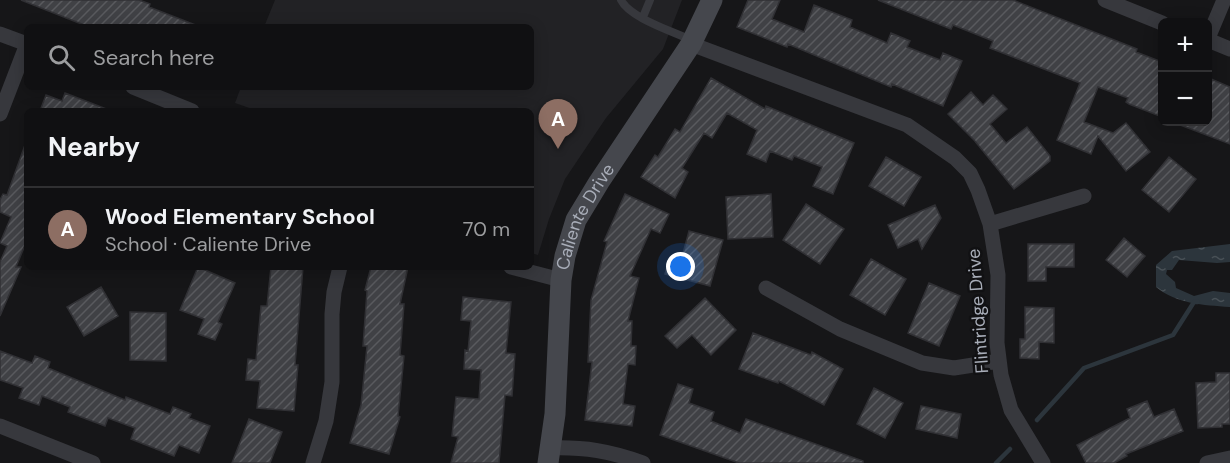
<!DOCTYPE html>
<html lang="en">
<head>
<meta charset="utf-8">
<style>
	body { margin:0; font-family:"DM Sans",sans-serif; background:#1e1e20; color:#f1f3f6 }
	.controls { position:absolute; right:18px; top:18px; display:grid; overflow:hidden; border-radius:9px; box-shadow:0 3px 15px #0003 }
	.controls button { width:54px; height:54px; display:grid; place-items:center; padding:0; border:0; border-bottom:2px solid #303032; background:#101012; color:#f1f3f6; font:30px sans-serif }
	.you { position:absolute; left:681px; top:267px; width:21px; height:21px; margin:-15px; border:4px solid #fff; border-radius:50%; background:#1a73e8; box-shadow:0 0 0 9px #1a73e833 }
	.badge { display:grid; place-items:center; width:39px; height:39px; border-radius:50%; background:#f2b134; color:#fff; font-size:20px; font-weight:700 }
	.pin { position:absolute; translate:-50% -50px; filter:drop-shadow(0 2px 3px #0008) }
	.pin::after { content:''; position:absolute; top:32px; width:21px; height:18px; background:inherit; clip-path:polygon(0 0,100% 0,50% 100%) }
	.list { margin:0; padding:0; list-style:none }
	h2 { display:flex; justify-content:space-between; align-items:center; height:78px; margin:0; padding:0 24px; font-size:26px }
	h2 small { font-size:20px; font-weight:400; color:#9c9d9f }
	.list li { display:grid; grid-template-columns:39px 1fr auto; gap:18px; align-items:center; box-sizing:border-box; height:84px; padding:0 24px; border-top:2px solid #303032 }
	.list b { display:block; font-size:22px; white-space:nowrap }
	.list p { margin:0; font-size:20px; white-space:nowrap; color:#9c9d9f }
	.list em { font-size:20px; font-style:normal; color:#9c9d9f }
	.icon { flex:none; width:33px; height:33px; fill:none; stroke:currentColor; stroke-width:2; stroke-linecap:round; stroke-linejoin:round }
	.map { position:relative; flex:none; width:1230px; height:463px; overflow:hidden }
	.search { position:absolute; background:#101012; box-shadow:0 3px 15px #0003; left:24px; top:24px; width:510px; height:66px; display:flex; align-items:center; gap:15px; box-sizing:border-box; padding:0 21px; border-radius:9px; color:#9c9d9f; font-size:22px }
	.panel { position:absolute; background:#101012; box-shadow:0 3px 15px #0003; left:24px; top:108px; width:510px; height:162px; border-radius:9px }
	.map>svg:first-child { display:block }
	.built { fill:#222225 }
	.water { fill:url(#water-ripples) }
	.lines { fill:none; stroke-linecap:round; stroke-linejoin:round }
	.stream { stroke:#2c353c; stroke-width:4.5 }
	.building { fill:url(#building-hatch); stroke:#303034; stroke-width:1.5 }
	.lane { stroke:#37383d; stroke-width:8 }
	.street { stroke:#37383d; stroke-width:15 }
	.secondary { stroke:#45474d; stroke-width:21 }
	.labels { text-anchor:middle; stroke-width:5; stroke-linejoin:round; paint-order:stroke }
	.street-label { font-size:18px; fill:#a8adb8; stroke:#111113 }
</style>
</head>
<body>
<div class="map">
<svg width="1230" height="463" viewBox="0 0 1230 463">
	<defs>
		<pattern id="water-ripples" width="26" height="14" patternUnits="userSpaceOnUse" patternTransform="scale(1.5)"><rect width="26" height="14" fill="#2c353c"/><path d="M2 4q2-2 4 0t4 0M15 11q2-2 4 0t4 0" fill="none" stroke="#485056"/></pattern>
		<pattern id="building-hatch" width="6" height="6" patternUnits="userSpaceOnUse" patternTransform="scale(1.5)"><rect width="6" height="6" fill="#404145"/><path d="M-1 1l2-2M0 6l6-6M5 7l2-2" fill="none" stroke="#595a5e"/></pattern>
	</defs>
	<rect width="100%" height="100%" fill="#161618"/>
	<path class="built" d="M275 0H682L663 49 606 118 565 179 549 219 538 255 531 253V111H258L235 103 241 87H531V27H264Z"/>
	<path class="water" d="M1230 244V262L1217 263 1179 260 1172 270H1167L1166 274 1175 282 1176 288 1194 296 1213 291 1230 293V307C1203 305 1177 304 1156 287V265L1172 251Z"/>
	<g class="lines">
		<path class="stream" d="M1037 420 1084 368 1173 335 1194 302H1198
			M996 463 1010 449"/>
	</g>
	<path class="building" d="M21 0H139L150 4 149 7 198 26 89 27Z
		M748 0H780L772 19 804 32 814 5 852 20 850 27 887 43 891 33 910 41 907 47 940 60 943 53 962 61 943 106 892 84 891 87 788 44 787 47 737 27Z
		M878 0H1013L1137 49 1136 52 1162 62V117L1129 104 1126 102 1128 98 1098 87 1084 122 1113 133 1126 123 1150 152 1126 171 1098 136 1091 154 1057 140 1080 83 990 48 993 41 953 25 951 29Z
		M711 78 765 109 766 106 854 143 833 194 813 186 822 167 794 156 792 160 770 151 766 162 747 154 757 130 727 113 712 138 704 133 682 168 688 172 675 198 641 177 655 155 658 157 675 129 680 132Z
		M1211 79 1230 87V144L1175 123 1208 122V88Z
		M971 92 983 105 993 95 1007 109 990 124 1006 143 1027 127 1050 156V161L1014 189 974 140 948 114Z
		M65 93 109 110V111H40L46 95 62 101Z
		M25 145H27V240L16 267H21L0 316V262L7 246 0 243 11 217 0 212V200L3 194 7 195Z
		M886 157 921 177 904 206 869 186Z
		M1169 157 1196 179 1169 212 1142 190Z
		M625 194 669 214 660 233 651 229 630 276 639 278 628 321H632L631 346H636L635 365 628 364 623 404 635 406 632 426 585 420 592 362H588L591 300 607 242 604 241Z
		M771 194 773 237 728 239 726 197Z
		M806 204 844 229 820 264 783 240Z
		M935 205 941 218 922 249 918 239 898 248 888 225Z
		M689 231 723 240 710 286 665 274 670 257 681 261Z
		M1124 238 1145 256 1127 277 1106 260Z
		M1028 244H1074V267H1046V281H1028Z
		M871 259 906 279 885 315 850 295Z
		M198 267 235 283 218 322 222 324 215 340 198 334 204 319 180 310Z
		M271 267H303L295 365H298L294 411 257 408 260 381 246 380 248 359 256 360 261 306H267Z
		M371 267H408L400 304H404L400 355 404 356 398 416 400 417 389 454 350 443 361 405 367 346H363L367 291 365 290Z
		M929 283 960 296 939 346 908 333Z
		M101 287 118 316 84 336 67 307Z
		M463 297 511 302 506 353 515 354 512 396 505 395 499 463H451L458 437 452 436 456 397 479 399 481 370 464 369 465 350 468 351 471 321 461 320Z
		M705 298 736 330 711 355 692 335 677 348 665 336Z
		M1025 307 1054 308V343L1039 342V359L1020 358V339H1025Z
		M130 312 166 313V361L130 360Z
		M753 333 811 355 812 352 843 369 824 405 779 381 778 383 739 369Z
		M0 351 32 363 35 356 50 362 48 368 125 400 126 397 170 414 173 407 191 414 189 418 210 426 199 453 179 445 174 456 131 439 135 428 108 418 105 426 68 412 70 407 42 396 39 405 19 398 23 388 0 380Z
		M1216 373H1230V424H1222V427L1198 428 1196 383 1216 382Z
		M678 384 693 389 689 403 714 412 711 421 740 433 746 419 863 461V463H739L660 435Z
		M874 388 903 403 885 438 857 424Z
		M1147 401 1154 417 1174 409 1183 431 1126 454 1127 456 1114 463H1086L1077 445 1130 418 1127 409Z
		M921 406 961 414 957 438 916 429Z
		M249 419 282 432 270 463H232Z"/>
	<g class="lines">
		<path class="lane" d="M621 0C630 18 672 31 691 40
			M643 17 650 0"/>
		<path class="street" d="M1105 0 1162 23
			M0 34 27 44
			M1208 38 1224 0
			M1208 40 1230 49
			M691 44 907 125 955 158 970 173 978 190 990 224 998 275 997 343 1001 375 1011 410 1043 463
			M133 87 192 111
			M0 114 27 44
			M990 224 1084 196
			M511 267 561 280
			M766 288 840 329 922 363 954 368 999 361
			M0 426 93 463
			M550 448C585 447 610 451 643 463
			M313 463 326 421 332 382V314L334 292 340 267
			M1207 463 1230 458"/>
		<path class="secondary" id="s1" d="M548 463 555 414 561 280 565 256 576 220 599 182 691 44 712 0"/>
	</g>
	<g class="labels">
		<g class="street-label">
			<text dy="6" stroke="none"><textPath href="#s1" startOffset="252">Caliente Drive</textPath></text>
			<text transform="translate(978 311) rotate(-94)" y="6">Flintridge Drive</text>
		</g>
	</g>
</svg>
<div class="controls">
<button>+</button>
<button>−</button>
</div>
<div class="you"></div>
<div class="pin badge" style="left:558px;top:149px;background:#8d6e63">A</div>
<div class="search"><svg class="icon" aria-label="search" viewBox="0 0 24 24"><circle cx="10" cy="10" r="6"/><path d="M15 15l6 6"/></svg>Search here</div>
<section class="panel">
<h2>Nearby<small></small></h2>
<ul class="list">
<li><span class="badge" style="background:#8d6e63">A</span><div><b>Wood Elementary School</b><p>School · Caliente Drive</p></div><em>70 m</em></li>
</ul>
</section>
</div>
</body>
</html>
